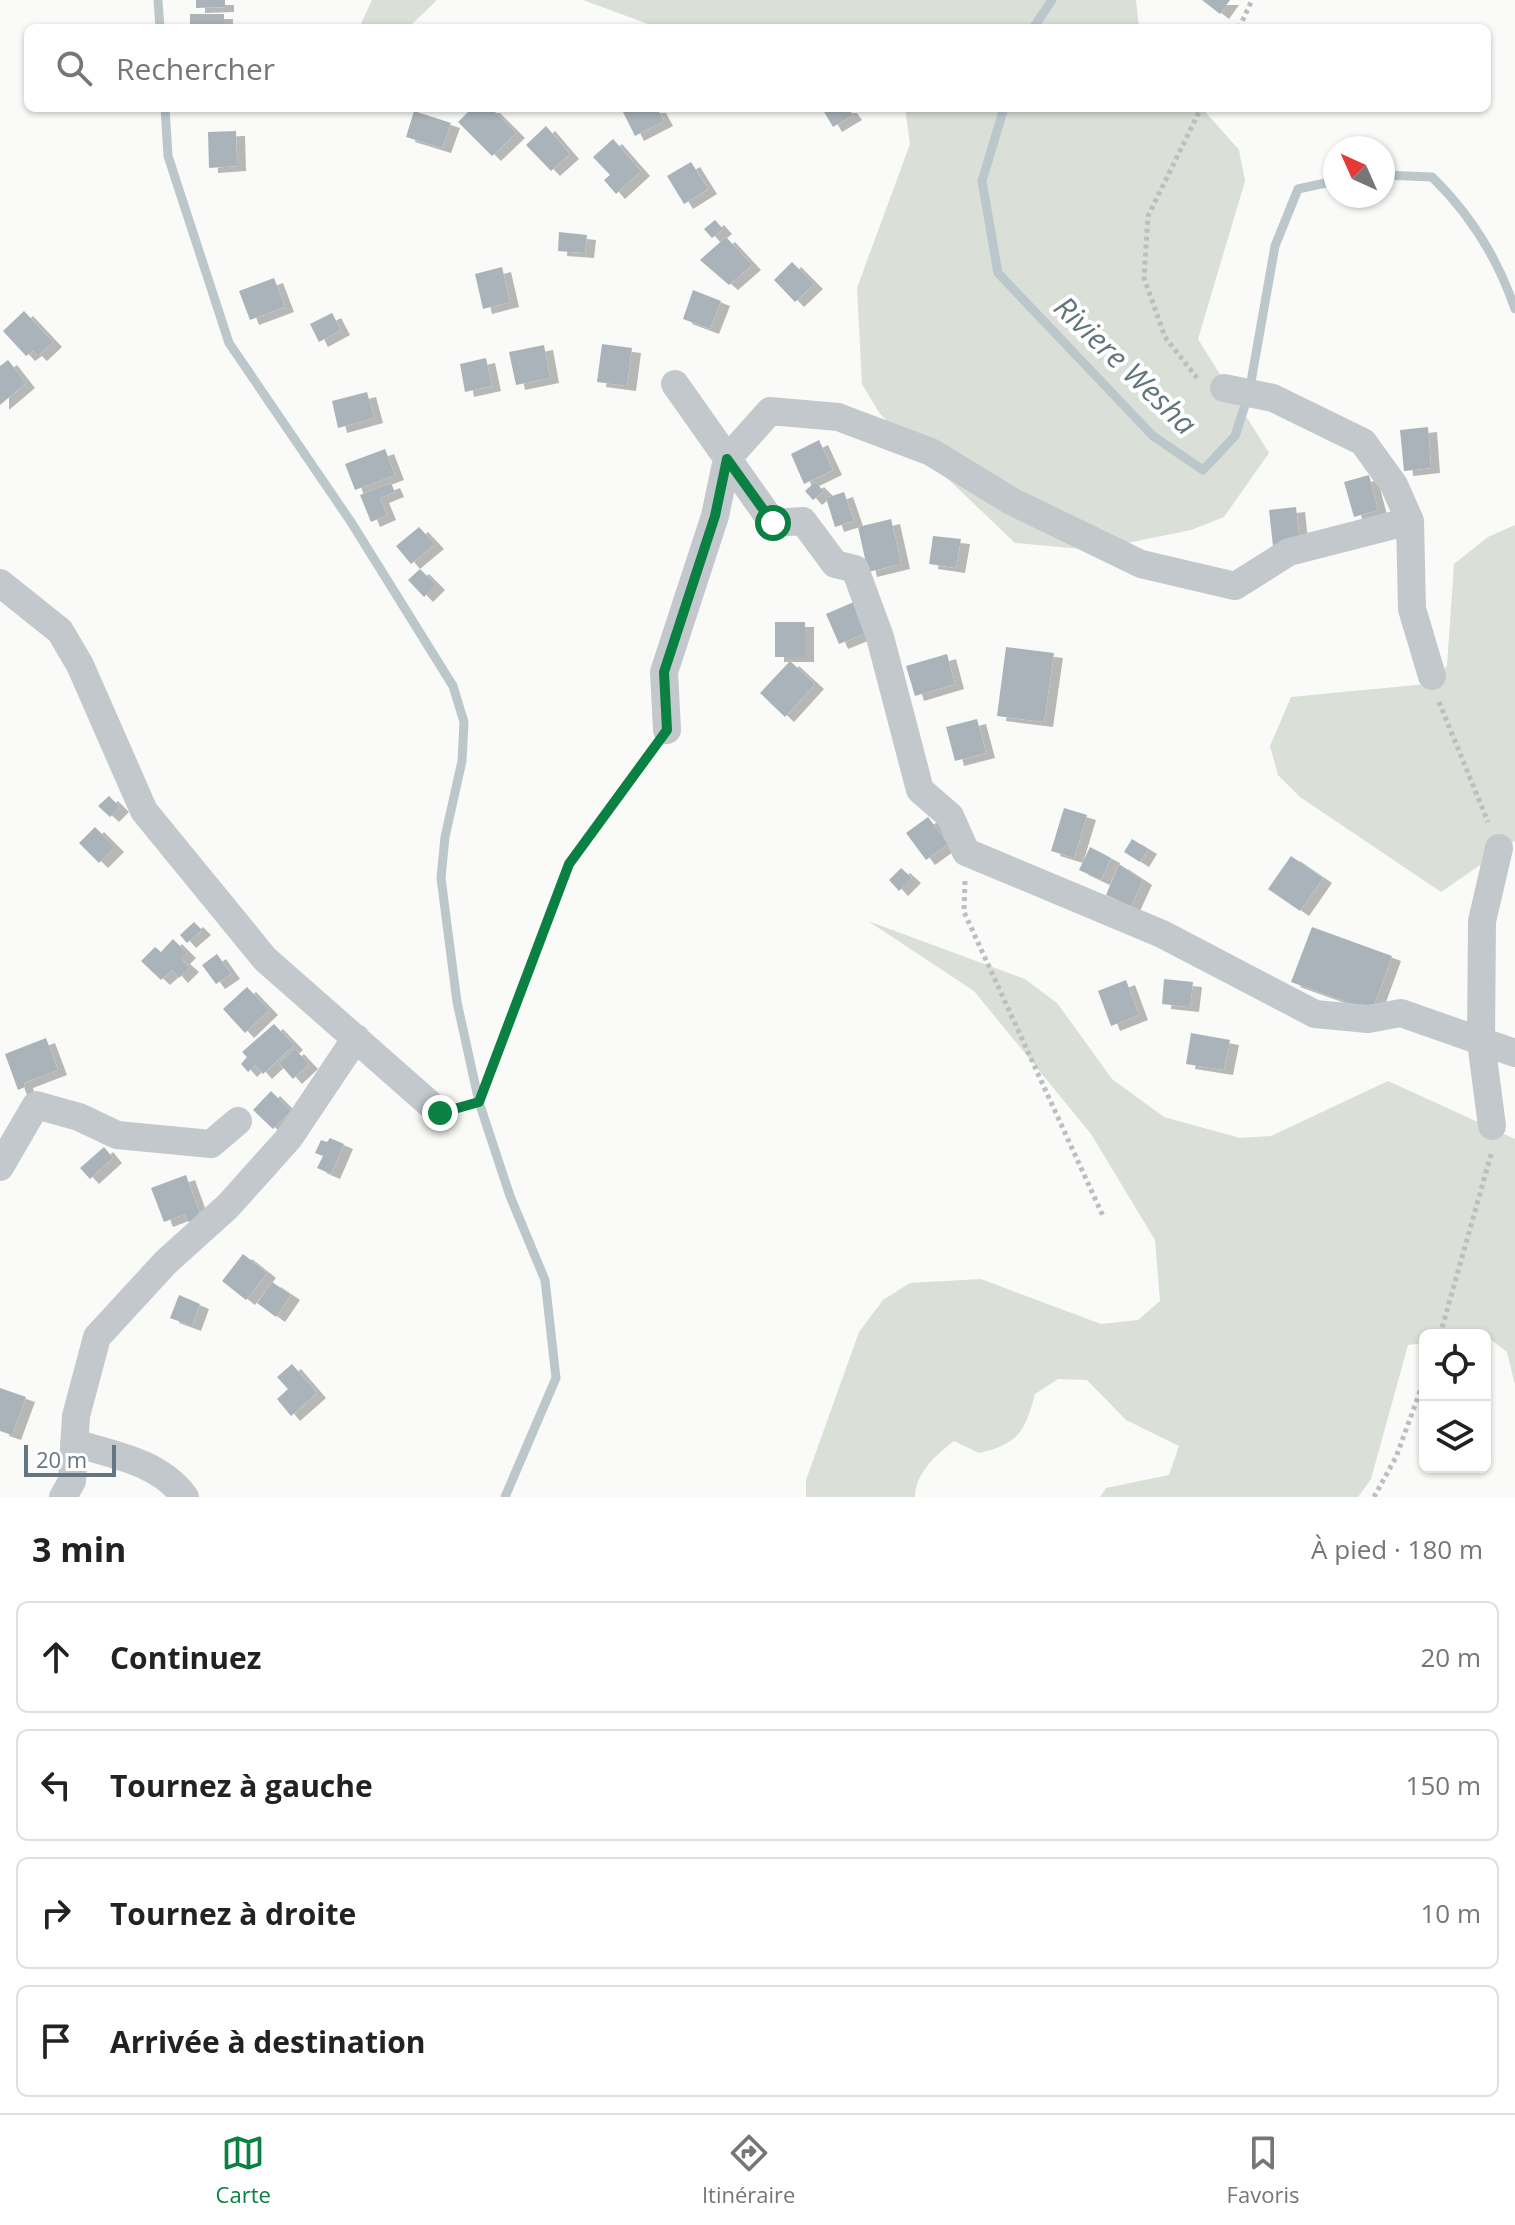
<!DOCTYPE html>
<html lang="fr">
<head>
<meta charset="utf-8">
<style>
	body { margin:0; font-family:"Open Sans",sans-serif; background:#f2f2f2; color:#222 }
	.controls { position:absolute; right:24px; bottom:24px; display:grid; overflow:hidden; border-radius:12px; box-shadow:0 2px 6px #0004 }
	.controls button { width:72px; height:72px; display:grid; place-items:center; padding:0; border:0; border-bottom:2px solid #e0e0e0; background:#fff; color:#222; font:40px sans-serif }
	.compass { position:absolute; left:1323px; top:136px; width:72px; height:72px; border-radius:50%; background:#fff; box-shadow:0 2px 6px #0004; rotate:315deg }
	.scale { position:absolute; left:24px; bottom:20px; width:92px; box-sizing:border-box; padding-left:8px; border:4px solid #657683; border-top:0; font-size:22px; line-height:28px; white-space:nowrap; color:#657683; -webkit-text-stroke:6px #fff; paint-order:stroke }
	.stop { position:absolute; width:24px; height:24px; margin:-18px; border:6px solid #0b8043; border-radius:50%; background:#fff }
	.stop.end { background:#0b8043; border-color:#fff; box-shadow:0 2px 8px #0008 }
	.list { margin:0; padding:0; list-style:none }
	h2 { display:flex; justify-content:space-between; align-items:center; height:104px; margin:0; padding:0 32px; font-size:34px }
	h2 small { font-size:26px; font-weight:400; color:#767676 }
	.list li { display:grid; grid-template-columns:52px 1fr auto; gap:24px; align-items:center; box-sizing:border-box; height:112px; margin:0 16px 16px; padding:0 16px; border:2px solid #e0e0e0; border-radius:12px }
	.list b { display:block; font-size:30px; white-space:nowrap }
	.list em { font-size:26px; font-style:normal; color:#767676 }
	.icon { flex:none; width:44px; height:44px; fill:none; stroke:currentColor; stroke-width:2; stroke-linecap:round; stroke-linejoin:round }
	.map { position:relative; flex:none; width:1515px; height:1497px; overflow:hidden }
	.search { position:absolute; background:#fff; box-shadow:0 2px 6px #0004; left:24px; right:24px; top:24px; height:88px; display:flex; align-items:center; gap:20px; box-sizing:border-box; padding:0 28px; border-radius:12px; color:#767676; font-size:30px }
	.sheet { height:616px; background:#fff }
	nav { display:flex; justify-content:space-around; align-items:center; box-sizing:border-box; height:112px; border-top:2px solid #e0e0e0; background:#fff; font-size:22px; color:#767676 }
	nav a { display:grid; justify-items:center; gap:4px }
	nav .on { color:#0b8043 }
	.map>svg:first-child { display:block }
	.green { fill:#dadfd7 }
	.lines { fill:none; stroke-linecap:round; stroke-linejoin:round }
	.stream { stroke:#bbc7cb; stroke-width:9 }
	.building { fill:#aab3b9; filter:url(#shadow) }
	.path { stroke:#bbbfc2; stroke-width:5; stroke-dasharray:4 4; stroke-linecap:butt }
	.minor { stroke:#c3c8cc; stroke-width:28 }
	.route { stroke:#0b8043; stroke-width:10 }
	.labels { text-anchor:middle; stroke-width:8; stroke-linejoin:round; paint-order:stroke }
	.water-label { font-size:30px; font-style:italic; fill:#60757c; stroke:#fff }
</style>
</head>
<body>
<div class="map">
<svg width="1515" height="1497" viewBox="0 0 1515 1497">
	<defs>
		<filter id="shadow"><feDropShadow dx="9" dy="5" stdDeviation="0" flood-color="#0004"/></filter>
	</defs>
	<rect width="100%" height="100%" fill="#fafaf8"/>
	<path class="green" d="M372 0H437L408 28H359Z
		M583 0H1136L1139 28H659Z
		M905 108H1202L1239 150 1245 181 1198 339 1269 453 1224 517 1191 530 1093 550 1015 543 880 414 862 384 857 288 910 144Z
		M1515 525V841L1441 892 1300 797 1278 775 1270 746 1291 697 1427 684 1447 666 1454 564 1488 537Z
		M868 921 1025 979 1057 1003 1112 1079 1164 1117 1240 1138 1271 1136 1388 1081 1515 1139V1385L1507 1352 1485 1335H1425V1343L1408 1345 1371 1479 1358 1497H1100L1106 1488 1169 1475 1179 1446 1126 1420 1087 1380 1058 1379 1035 1394C1025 1432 1018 1444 979 1453L954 1441C937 1454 915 1473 915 1497H806V1480L859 1332 883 1300 910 1283 981 1279 1101 1324 1138 1320 1160 1301 1155 1240 1091 1134 974 991Z"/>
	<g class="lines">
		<path class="stream" d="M158 0 160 28
			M1033 28 1052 0
			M165 108 168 156 229 343 351 522 453 686 464 722 462 761 445 837 441 878 457 1002 479 1102 510 1196 545 1280 556 1378 505 1497
			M1004 108 982 181 998 273 1153 436 1203 470 1235 436 1249 393 1275 246 1298 189 1335 181
			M1383 175 1432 177C1470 214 1498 259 1515 309"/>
	</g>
	<path class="building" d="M196 0H225V7L196 8Z
		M1202 0H1230L1220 14Z
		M190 14H224V28H190Z
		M472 108H491L516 133 492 156 458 122Z
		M621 108H657L664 121 635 136Z
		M827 108H848L853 115 833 127 823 110Z
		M414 111 451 123 442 148 406 137Z
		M546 126 570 154 551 171 526 145Z
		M236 131 237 166 209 168 208 132Z
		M613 139 641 171 616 194 604 180 610 175 593 157Z
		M691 162 708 189 684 204 667 176Z
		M715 220 723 229 712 238 704 229Z
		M559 232 587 235 585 253 558 251Z
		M726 237 752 265 729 285 700 260Z
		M792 262 814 284 795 302 774 280Z
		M502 267 510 302 483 309 475 274Z
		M274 278 285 307 250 320 239 291Z
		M693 290 721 301 710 329 683 319Z
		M24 311 53 342 38 356 33 351 26 356 3 331Z
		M332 313 341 330 319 342 310 324Z
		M602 344 632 348 627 386 597 382Z
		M544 345 550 378 516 385 509 352Z
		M486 358 492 386 465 392 460 364Z
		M8 360 26 383 0 405V366Z
		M367 392 374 418 338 428 332 401Z
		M1428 427 1431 468 1404 471 1400 430Z
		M819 440 833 470 804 484 791 454Z
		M385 449 395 475 355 490 345 464Z
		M1369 475 1378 510 1354 517 1344 482Z
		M815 482 824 491 813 500 805 491Z
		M391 483 395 492 380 498 387 515 371 522 360 495Z
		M844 492 854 521 835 527 826 498Z
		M1296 507 1300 544 1273 546 1269 510Z
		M891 519 901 564 868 572 858 527Z
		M419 527 435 544 411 564 396 546Z
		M933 536 961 539 956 568 929 564Z
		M420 569 436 585 424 597 408 580Z
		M856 601 869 632 839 644 826 614Z
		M775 622H805V657H775Z
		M1006 647 1054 653 1044 722 997 716Z
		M947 654 955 684 915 696 906 666Z
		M790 661 815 684 785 717 760 693Z
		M977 719 986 753 955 761 946 727Z
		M109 796 120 807 110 817 98 806Z
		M1064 808 1087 815 1074 858 1051 851Z
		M928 817 948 844 926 860 906 833Z
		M95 827 115 847 99 863 79 843Z
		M1132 839 1148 849 1140 862 1124 852Z
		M1090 847 1111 858 1101 880 1079 870Z
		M1291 856 1323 878 1300 911 1268 889Z
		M1119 864 1143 880 1131 906 1106 895Z
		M901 868 912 878 899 891 889 880Z
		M194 922 202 930 187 943 180 935Z
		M1312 927 1392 956 1372 1011 1291 982Z
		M173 939 187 953 181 959 190 967 179 978 172 970 161 980 141 961 155 947 161 952Z
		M217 954 231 974 216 984 202 965Z
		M1164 979 1193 982 1190 1007 1162 1004Z
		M1126 980 1139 1015 1111 1026 1098 991Z
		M247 987 269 1010 245 1033 223 1009Z
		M274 1024 294 1045 263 1074 255 1065 248 1072 241 1064 247 1057 242 1052Z
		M1191 1033 1230 1040 1224 1070 1186 1064Z
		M46 1038 58 1070 24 1083 25 1087 18 1090 5 1054Z
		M295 1049 309 1064 293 1079 279 1063Z
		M271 1091 291 1111 273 1129 253 1110Z
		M330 1138 344 1144 331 1174 317 1168 323 1156 315 1153 321 1140 327 1142Z
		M104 1147 113 1158 90 1179 80 1168Z
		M186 1175 201 1217 188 1222 185 1214 164 1222 151 1188Z
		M243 1254 267 1273 246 1300 222 1281Z
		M272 1282 291 1295 276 1317 257 1303Z
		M179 1295 200 1304 192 1326 170 1318Z
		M292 1364 317 1393 291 1416 277 1399 288 1389 277 1377Z
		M0 1388 26 1397 12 1435 0 1431Z"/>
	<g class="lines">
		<path class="path" d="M1239 28 1252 0
			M1197 378 1165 337 1144 278 1148 216 1201 108
			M1439 702 1488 822
			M965 881 964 912 1103 1216
			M465 1106 479 1102 569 864 650 754
			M1440 1335 1492 1151
			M1374 1497 1396 1457 1425 1378"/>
		<path class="minor" d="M675 384 773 523 803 521 835 564 855 569 880 637 920 790 950 816 966 852 1162 934 1315 1014 1368 1019 1401 1013 1515 1053
			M1224 388 1273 398 1363 442 1394 485 1410 521 1412 609 1432 676
			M0 583 60 631 80 665 144 811 265 959 440 1113
			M667 730 664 672 715 516 727 459 770 411 838 417 931 452 1011 501 1141 564 1235 586 1289 552 1410 521
			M1492 1126 1481 1042 1482 921 1499 848
			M0 1167 36 1105 79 1117 117 1135 211 1144 238 1121
			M74 1443C115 1455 159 1462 185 1497
			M63 1497 72 1481 76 1416 97 1337 165 1263 228 1206 289 1138 356 1038"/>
	</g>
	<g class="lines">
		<path class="route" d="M440 1113 479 1102 569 864 667 730 664 672 715 516 727 459 773 523"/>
	</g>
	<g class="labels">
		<g class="water-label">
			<text transform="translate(1125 366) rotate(44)" y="10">Riviere Wesha</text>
		</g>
	</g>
</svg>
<div class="controls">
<button><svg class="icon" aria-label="locate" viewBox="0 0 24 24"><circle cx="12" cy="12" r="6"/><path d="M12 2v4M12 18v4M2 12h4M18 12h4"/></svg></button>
<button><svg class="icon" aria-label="layers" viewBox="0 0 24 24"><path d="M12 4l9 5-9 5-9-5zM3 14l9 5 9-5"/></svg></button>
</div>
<svg class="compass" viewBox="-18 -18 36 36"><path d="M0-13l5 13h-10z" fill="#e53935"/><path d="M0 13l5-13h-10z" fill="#767676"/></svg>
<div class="scale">20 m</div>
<div class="stop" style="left:773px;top:523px"></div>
<div class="stop end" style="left:440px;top:1113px"></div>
<div class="search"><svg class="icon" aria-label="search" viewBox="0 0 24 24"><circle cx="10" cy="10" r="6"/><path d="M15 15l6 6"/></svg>Rechercher</div>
</div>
<section class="sheet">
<h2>3 min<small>À pied · 180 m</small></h2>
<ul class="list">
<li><svg class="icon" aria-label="ahead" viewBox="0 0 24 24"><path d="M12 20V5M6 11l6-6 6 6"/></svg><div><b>Continuez</b></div><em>20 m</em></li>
<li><svg class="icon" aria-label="left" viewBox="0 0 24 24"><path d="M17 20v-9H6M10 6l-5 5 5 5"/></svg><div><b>Tournez à gauche</b></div><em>150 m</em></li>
<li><svg class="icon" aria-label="right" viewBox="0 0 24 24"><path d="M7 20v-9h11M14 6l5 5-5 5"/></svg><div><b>Tournez à droite</b></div><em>10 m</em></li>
<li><svg class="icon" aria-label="arrive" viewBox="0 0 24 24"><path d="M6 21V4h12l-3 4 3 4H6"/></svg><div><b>Arrivée à destination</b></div></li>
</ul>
</section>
<nav>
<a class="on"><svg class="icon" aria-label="map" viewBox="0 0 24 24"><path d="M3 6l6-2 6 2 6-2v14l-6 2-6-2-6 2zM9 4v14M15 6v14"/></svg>Carte</a>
<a><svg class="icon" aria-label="directions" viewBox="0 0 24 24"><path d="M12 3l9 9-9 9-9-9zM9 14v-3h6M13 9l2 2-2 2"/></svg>Itinéraire</a>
<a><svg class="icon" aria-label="saved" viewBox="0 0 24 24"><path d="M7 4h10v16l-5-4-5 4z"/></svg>Favoris</a>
</nav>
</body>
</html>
